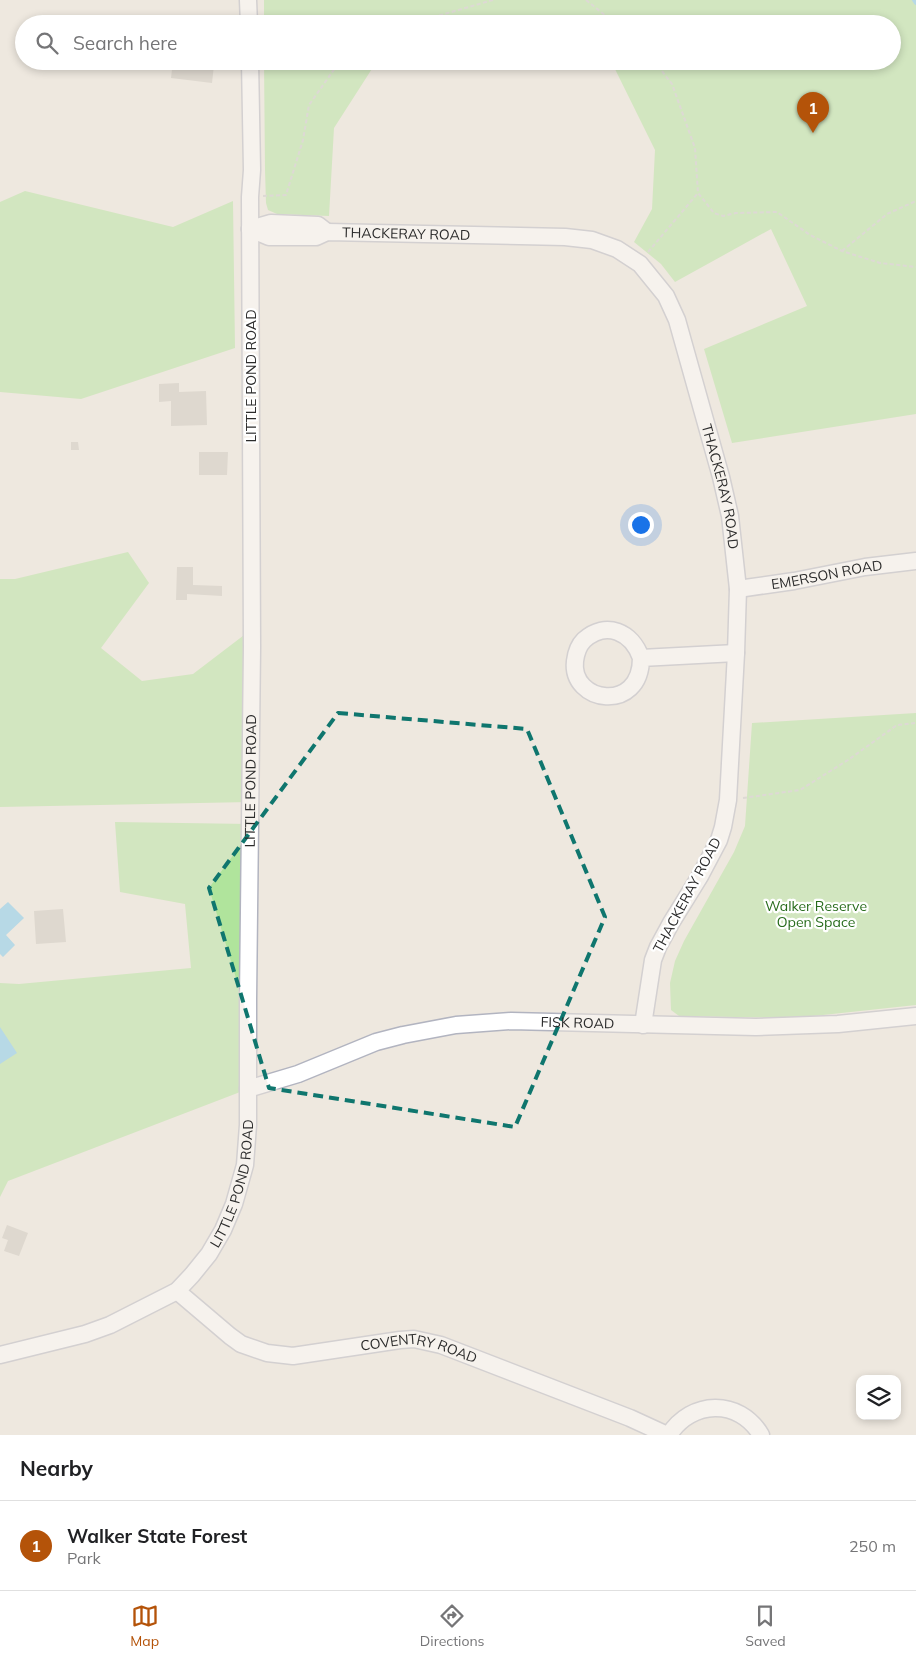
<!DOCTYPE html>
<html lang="en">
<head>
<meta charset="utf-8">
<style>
	body { margin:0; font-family:Mulish,sans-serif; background:#f2f2f2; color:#202124 }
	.controls { position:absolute; right:15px; bottom:15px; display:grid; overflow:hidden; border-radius:10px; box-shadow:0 2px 8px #0003 }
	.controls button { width:45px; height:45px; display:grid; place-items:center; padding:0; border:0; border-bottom:1px solid #e0e0e0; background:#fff; color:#202124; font:25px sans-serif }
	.you { position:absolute; left:640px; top:524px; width:18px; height:18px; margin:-12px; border:4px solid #fff; border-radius:50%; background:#1a73e8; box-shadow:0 0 0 8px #1a73e833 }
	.badge { display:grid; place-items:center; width:32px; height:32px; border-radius:50%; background:#b45309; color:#fff; font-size:16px; font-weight:700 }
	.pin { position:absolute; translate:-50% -41px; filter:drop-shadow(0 1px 2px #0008) }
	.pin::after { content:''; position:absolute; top:26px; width:18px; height:15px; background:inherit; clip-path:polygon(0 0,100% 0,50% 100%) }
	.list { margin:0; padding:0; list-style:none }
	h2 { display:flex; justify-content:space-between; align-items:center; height:65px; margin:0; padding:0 20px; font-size:21px }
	h2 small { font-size:16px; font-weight:400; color:#757577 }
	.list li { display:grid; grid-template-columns:32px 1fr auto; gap:15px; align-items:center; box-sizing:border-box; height:90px; padding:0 20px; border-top:1px solid #e0e0e0 }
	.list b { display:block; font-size:19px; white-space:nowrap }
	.list p { margin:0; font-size:16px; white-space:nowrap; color:#757577 }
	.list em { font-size:16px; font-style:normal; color:#757577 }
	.icon { flex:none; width:28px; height:28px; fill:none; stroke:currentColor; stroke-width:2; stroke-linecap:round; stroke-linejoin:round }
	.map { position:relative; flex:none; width:916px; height:1435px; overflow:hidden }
	.search { position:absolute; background:#fff; box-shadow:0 2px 8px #0003; left:15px; right:15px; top:15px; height:55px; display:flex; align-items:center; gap:12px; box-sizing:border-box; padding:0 18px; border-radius:28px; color:#757577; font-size:19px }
	.sheet { height:155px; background:#fff }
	nav { display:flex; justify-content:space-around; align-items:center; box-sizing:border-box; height:70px; border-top:1px solid #e0e0e0; background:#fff; font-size:14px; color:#757577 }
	nav a { display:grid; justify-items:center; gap:2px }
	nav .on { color:#b45309 }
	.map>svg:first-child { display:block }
	.green { fill:#b0e49c }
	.water { fill:#73c7ef }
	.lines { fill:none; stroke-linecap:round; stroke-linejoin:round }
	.stream { stroke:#73c7ef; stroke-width:4 }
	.building { fill:#c9c6bd }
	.minor-casing { stroke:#b2b4c0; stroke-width:19 }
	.path { stroke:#c8c8c8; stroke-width:2; stroke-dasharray:4 2.5; stroke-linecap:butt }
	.minor { stroke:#fff; stroke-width:16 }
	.marked { fill:none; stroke:#0f766e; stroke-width:4; stroke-dasharray:10 6; stroke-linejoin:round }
	.labels { text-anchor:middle; stroke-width:4.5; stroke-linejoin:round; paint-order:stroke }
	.street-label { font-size:14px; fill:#2c2c2c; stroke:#fff }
	.park-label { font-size:14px; fill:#276b1b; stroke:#fff }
</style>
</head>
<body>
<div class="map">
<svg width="916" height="1435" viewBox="0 0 916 1435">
	<rect width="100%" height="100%" fill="#eee8df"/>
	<path class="green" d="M264 0H916V414L732 443 704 349 807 306 771 229 675 282 661 264 634 242 652 209 655 150 611 61H892V24H264Z
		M264 61H377L334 128 329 216 277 214 268 210 266 203 265 170Z
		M25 191 173 227 233 201 235 348 81 399 0 392V202Z
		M128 552 149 583 101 648 142 681 193 674 252 629 250 802 0 807V579H15Z
		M916 713V1005L795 1018 679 1016 671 1010 670 983 675 961 684 941 734 852 745 826 752 723Z
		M115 822 250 824 248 1089 8 1181 0 1197V983L19 984 191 968 185 904 120 892Z"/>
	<path class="water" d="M8 902 24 918 6 935 15 945 3 957 0 954V909Z
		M0 1027 17 1053 0 1064Z"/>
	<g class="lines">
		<path class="stream" d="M914 0 916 3"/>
	</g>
	<path class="building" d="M173 61 214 65 212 83 171 78Z
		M179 383V392L206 391 207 425 171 426V401L159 402V384Z
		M71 442H78L79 450H71Z
		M199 452H228L227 475H199Z
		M177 567H193V585L222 586V596L187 594V600H176Z
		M63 909 66 942 36 944 34 911Z
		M7 1225 28 1233 19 1256 4 1251 8 1240 2 1238Z"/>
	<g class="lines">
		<defs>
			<g id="minor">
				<path d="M248 0 249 24"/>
				<path id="s1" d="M250 229 269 237H316L327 232 565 237 592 240 617 249 640 264 666 296 677 320 721 477 730 516 738 589 736 653 728 800 723 827 719 840 700 876 671 923 658 947 653 960 643 1025"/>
				<path d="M250 229 271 223 318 225 327 232"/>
				<path id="s2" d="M738 589 794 581 865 567 916 561"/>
				<path d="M641 658C641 714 570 703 575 661 576 653 578 646 584 640 606 620 632 632 641 658L736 653"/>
				<path id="s3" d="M248 1089 298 1074 376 1042 403 1035 456 1025 511 1021 756 1027 838 1024 916 1016"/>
				<path id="s4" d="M177 1291 230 1336 241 1344 267 1353 293 1356 400 1340 414 1339 441 1345 630 1418 667 1435"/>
				<path id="s5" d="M0 1355 85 1334 110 1325 177 1291 192 1275 209 1254 223 1230 234 1204 245 1165 248 1125V1000L252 647 250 197 252 170 250 61"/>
				<path d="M669 1435C691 1400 739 1398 761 1435"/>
			</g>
		</defs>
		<use href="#minor" class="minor-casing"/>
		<path class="path" d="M586 0 616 24
			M355 24 358 16 417 22 493 0
			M654 61 672 84 695 148 698 193 714 213 723 216 736 213 777 212 810 235 842 251 880 263 916 267
			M263 196 286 195 303 140 309 105 340 61
			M842 251 887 214 916 201
			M648 252 698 193
			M743 798 800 790 848 760 897 725 916 723"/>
		<use href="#minor" class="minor"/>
	</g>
	<path d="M0 0H916V1435H0ZM338 713 527 729 605 917 515 1127 269 1088 209 888Z" fill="#eee8df" fill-opacity=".55" fill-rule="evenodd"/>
	<path class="marked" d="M338 713 527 729 605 917 515 1127 269 1088 209 888Z"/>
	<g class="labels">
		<g class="street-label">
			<text dy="5" stroke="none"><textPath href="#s1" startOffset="159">THACKERAY ROAD</textPath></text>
			<text transform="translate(251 376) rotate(-90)" y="5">LITTLE POND ROAD</text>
			<text dy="5" stroke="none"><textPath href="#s1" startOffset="639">THACKERAY ROAD</textPath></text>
			<text dy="5" stroke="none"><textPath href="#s2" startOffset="90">EMERSON ROAD</textPath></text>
			<text dy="5" stroke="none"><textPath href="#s5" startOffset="719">LITTLE POND ROAD</textPath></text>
			<text transform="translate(687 895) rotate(-62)" y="5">THACKERAY ROAD</text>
			<text dy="5" stroke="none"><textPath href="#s3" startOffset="340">FISK ROAD</textPath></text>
			<text dy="5" stroke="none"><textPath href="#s5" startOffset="314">LITTLE POND ROAD</textPath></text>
			<text dy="5" stroke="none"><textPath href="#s4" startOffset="265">COVENTRY ROAD</textPath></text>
		</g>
		<g class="park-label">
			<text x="816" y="911">Walker Reserve<tspan x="816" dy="16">Open Space</tspan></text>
		</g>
	</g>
</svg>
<div class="controls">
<button><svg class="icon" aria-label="layers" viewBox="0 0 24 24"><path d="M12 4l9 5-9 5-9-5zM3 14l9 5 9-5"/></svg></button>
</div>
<div class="you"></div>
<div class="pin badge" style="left:813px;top:133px">1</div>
<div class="search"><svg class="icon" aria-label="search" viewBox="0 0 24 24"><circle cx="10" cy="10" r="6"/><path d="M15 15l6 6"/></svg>Search here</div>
</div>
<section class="sheet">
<h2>Nearby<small></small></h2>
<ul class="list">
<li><span class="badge">1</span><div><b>Walker State Forest</b><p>Park</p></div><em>250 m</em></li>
</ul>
</section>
<nav>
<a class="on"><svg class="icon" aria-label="map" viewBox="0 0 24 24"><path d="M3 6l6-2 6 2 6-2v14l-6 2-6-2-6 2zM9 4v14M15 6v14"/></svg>Map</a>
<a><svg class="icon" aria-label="directions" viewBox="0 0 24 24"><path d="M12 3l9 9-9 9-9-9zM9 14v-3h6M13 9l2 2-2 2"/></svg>Directions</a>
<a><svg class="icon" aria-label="saved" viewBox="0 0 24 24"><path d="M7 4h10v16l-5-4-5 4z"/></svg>Saved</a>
</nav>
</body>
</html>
